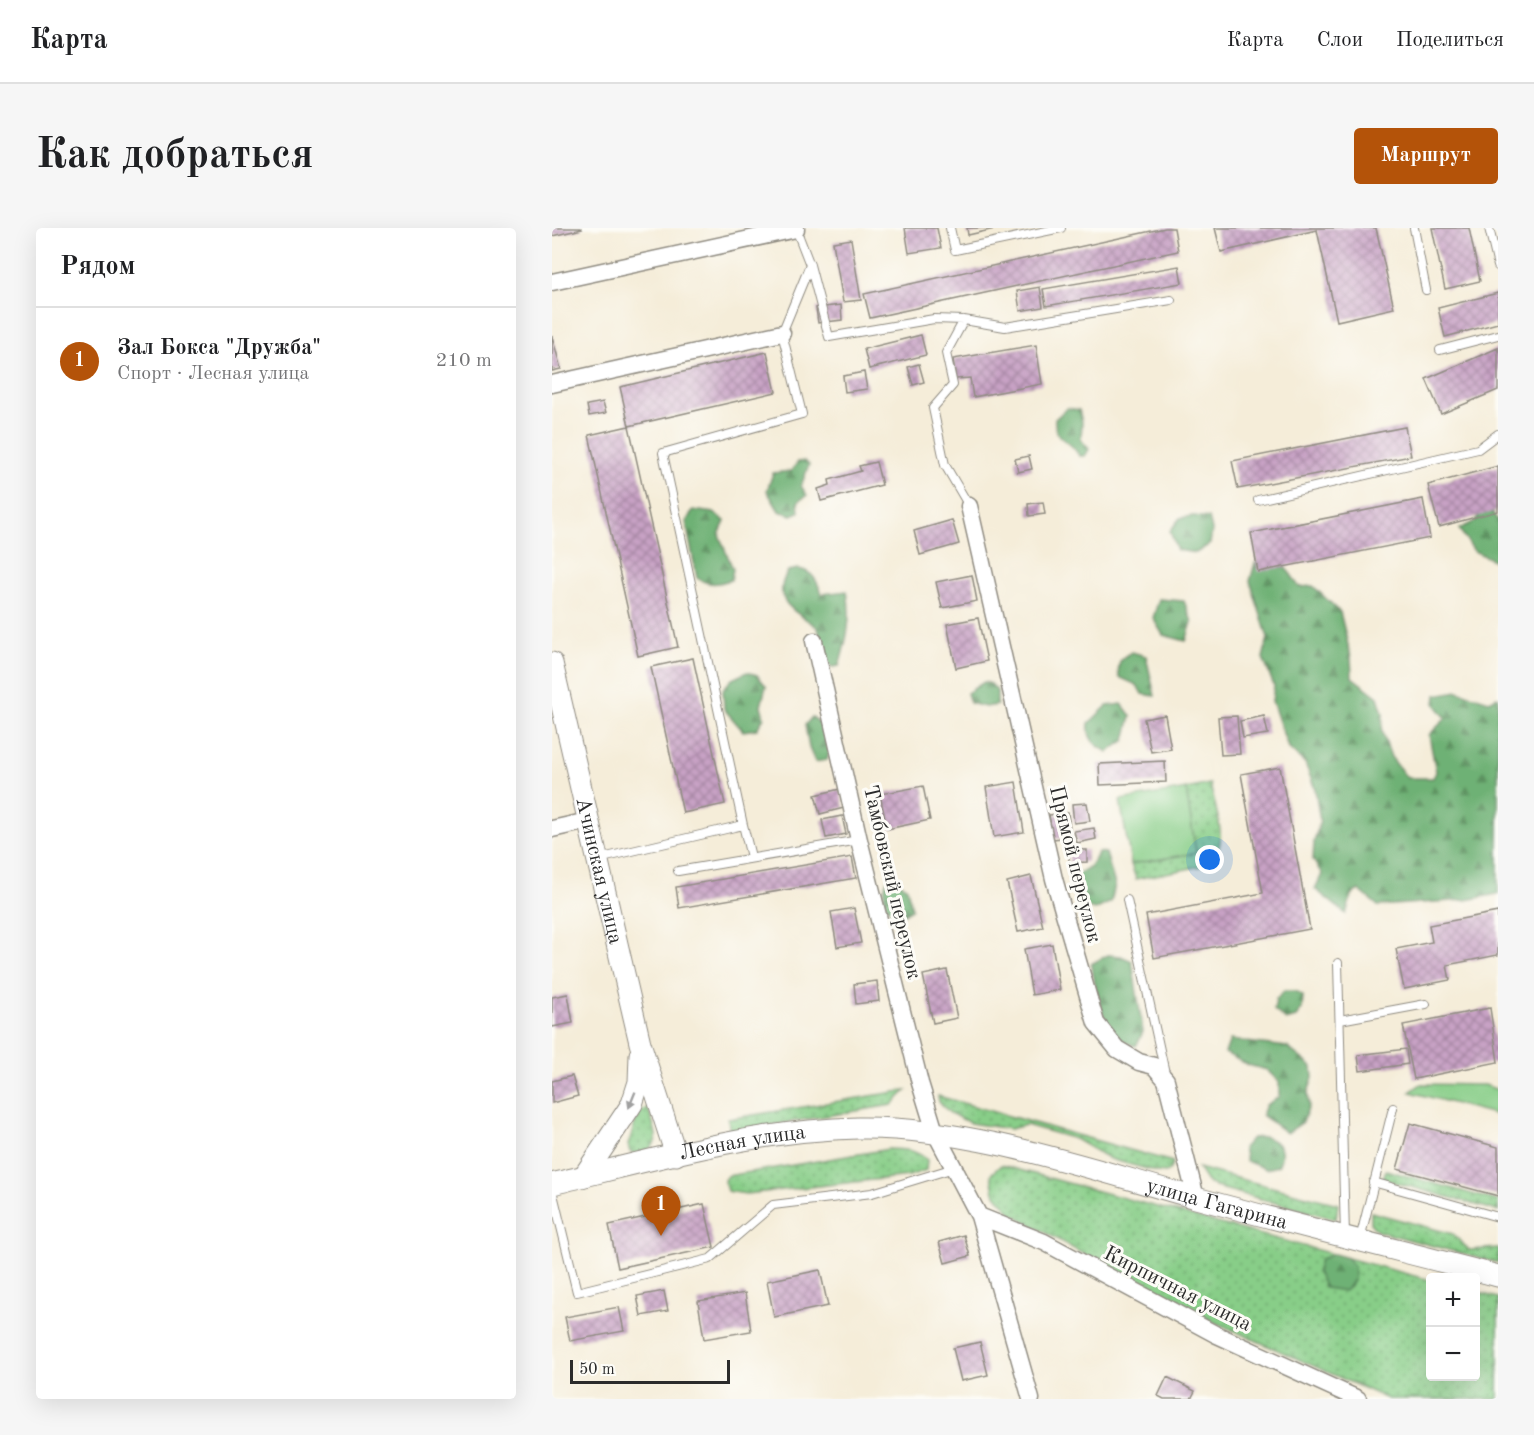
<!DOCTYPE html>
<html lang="ru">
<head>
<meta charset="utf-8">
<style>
	body { margin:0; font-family:"Old Standard TT",serif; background:#f6f6f6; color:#202124 }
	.controls { position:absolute; right:18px; bottom:18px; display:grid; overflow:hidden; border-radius:6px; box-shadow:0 6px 24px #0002 }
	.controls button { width:54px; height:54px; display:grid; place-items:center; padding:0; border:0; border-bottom:2px solid #e0e0e0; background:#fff; color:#202124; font:30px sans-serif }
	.scale { position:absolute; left:18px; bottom:15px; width:160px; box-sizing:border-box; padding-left:6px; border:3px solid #2b2b2b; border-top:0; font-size:16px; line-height:21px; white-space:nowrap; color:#2b2b2b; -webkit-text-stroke:4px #fdfcf7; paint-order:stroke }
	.you { position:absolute; left:658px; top:632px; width:21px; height:21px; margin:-15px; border:4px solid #fff; border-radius:50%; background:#1a73e8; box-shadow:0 0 0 9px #1a73e833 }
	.badge { display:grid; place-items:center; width:39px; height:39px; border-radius:50%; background:#b45309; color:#fff; font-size:20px; font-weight:700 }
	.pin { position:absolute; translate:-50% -50px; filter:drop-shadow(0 2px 3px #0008) }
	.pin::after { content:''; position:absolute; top:32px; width:21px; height:18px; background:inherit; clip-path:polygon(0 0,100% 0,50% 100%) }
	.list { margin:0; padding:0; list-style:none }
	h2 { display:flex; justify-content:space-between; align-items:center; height:78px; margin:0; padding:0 24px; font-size:26px }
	h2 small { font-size:20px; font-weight:400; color:#757577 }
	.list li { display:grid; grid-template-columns:39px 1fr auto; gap:18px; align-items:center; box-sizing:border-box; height:108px; padding:0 24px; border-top:2px solid #e0e0e0 }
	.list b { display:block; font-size:22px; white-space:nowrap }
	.list p { margin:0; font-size:20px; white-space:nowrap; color:#757577 }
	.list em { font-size:20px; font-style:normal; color:#757577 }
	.map { position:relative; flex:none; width:946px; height:1171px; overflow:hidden; border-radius:6px }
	header { display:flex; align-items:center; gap:36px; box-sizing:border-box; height:84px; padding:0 30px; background:#fff; border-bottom:2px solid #e0e0e0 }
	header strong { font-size:28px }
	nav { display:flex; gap:33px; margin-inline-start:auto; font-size:21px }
	.intro { display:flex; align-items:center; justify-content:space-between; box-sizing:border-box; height:144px; padding:0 36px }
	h1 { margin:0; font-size:42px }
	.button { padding:15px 27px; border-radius:6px; background:#b45309; color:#fff; font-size:21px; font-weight:700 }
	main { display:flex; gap:36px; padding:0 36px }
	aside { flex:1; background:#fff; border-radius:6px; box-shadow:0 6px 24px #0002 }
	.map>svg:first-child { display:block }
	.grass { fill:url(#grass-dots); stroke:#5a7c5a; stroke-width:1.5 }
	.forest { fill:url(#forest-firs); stroke:#4c6e50; stroke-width:1.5 }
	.park { fill:#88ce88; stroke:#5a7c5a; stroke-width:1.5 }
	.building { fill:url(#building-cross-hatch) }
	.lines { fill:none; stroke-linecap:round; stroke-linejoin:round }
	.service-casing { stroke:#908c82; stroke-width:10 }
	.minor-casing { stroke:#908c82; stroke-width:19 }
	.tertiary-casing { stroke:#908c82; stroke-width:23 }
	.service { stroke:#fff; stroke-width:8 }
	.minor { stroke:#fff; stroke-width:16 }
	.tertiary { stroke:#fff; stroke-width:21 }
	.oneway { fill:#a0a0a0 }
	.labels { text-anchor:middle; stroke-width:6; stroke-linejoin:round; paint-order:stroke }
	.street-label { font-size:21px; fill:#2b2b2b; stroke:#fdfcf7 }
</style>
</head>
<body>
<header>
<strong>Карта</strong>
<nav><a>Карта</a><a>Слои</a><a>Поделиться</a></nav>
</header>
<div class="intro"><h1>Как добраться</h1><a class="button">Маршрут</a></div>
<main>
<aside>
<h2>Рядом<small></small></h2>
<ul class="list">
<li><span class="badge">1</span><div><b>Зал Бокса &quot;Дружба&quot;</b><p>Спорт · Лесная улица</p></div><em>210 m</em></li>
</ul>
</aside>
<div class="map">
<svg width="946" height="1171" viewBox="0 0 946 1171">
	<defs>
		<pattern id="grass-dots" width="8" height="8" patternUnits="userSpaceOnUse" patternTransform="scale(1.5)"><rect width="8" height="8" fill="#88ce88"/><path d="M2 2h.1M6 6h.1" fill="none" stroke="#6fa76f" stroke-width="1.8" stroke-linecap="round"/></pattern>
		<pattern id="forest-firs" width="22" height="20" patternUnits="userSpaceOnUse" patternTransform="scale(1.5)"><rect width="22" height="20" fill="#6eb174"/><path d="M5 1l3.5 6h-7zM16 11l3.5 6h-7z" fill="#5b905f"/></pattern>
		<pattern id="building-cross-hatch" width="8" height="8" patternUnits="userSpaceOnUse" patternTransform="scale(1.5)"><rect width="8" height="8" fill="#c8a2c5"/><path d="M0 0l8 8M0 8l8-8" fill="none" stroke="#a384a0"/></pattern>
	</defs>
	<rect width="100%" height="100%" fill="#fdfcf7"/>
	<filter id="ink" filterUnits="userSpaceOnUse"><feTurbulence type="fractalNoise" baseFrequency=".0167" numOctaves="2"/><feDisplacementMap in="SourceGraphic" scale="12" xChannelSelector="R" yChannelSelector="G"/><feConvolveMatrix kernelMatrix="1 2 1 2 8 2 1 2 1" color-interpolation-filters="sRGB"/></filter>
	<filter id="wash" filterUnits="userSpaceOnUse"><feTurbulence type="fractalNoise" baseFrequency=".008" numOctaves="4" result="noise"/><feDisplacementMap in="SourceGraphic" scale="24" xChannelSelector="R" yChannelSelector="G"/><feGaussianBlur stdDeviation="1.35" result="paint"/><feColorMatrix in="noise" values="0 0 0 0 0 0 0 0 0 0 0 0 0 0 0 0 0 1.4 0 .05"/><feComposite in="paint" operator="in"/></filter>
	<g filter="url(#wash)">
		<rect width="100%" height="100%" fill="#f5edd9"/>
		<path class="grass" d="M658 556C663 581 680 619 655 637L584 651 579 636 644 625 634 561Z
			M355 862 340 877 178 904 176 891Z
			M386 868 621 934 618 941 613 945 606 944 558 931 523 911 474 897 458 901 418 895 398 885 387 874Z
			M96 880C98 889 104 900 104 909 104 921 87 928 78 924L76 917 87 883Z
			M337 921C352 922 364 921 375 932L374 942 357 948 194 966 175 963 172 952 175 948Z
			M449 937 878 1052V1148H924V1064L946 1070V1171H836L610 1071 459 985 442 964 439 946Z
			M646 940 786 976 784 991 664 959 655 954Z
			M834 942 946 973V983L831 951Z
			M819 984 901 1006 917 1022 946 1020V1035L825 1003 819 996Z"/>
		<path class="forest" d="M515 180 527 182 530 194 529 212 537 221 533 228H527C518 209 502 216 503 191Z
			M253 233 257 237 249 258 255 267 246 274 247 284 240 287 227 283 215 263 221 245 239 243 246 234Z
			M141 282 162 285 173 293 167 307 181 341 179 352C165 356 157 358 145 350L134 294Z
			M929 283H940L946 294 945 334 922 323 907 301 924 293Z
			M642 288 657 290 660 302 658 316 644 325 625 322 618 303 628 290Z
			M703 335C731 334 732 335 747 359L761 358 788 384 799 429 800 449 826 469 831 485 830 504 839 529 855 550H881L884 544 877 507 894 490 883 476 884 467 906 463 937 473 946 469V666L914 672 826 678 807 662 800 666 794 686 763 661 770 646 761 632 762 614 768 593 763 561 753 535 736 520 720 473 722 458 711 430 716 410 698 353Z
			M246 341C261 343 265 353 270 366L295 363C300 391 295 411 287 438L280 439 274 433 266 400C245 383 217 375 236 343Z
			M607 371 632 373 640 394 634 413 611 407 601 390Z
			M580 424 594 428 603 468 590 466 585 457 567 449C565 436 567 430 580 424Z
			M195 444 205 447 214 458 209 478 212 489 205 501 191 503 172 481 171 461 180 451Z
			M432 454 439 456 445 463V477L433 479 418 475 415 465Z
			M570 476 579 488 573 512 556 524C542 517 535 511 537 495L555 478Z
			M260 489C275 498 281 516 275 532L263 534 257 520 253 497Z
			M546 624 554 625 563 657 559 674 543 682 529 678 521 663 520 648C533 643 542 638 546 624Z
			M335 652 345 653 355 660 360 681 347 689C331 679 329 669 335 652Z
			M556 727 569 728 580 733 591 804 584 818C548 809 546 766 539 736Z
			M732 763H743L751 768 750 781 744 789 734 792 722 782 724 771Z
			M678 812 735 819 760 839 761 850 756 864 757 878 751 894 735 905 710 887 714 877 727 869V854L715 842 696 837 673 825Z
			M712 909C728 914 734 922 726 938L714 941 694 933 691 920 700 910Z
			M782 1026 796 1030 802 1039V1053L793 1063 773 1060 765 1044 768 1031Z"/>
		<path class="park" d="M634 561 644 625 579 636 568 572Z
			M869 856 933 857 946 862V887L858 864Z"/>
		<g id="blocks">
			<path class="building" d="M0 0H29L30 1 0 8Z
				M353 0H385L389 20 357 25Z
				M415 0H443V1L416 7Z
				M613 0H622L626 23 318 90 312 66Z
				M663 0H824L842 80 785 93 765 2 669 24Z
				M880 0H917L928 53 893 61Z
				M299 11 309 72 291 74 281 14Z
				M627 38 630 55 494 78 491 61Z
				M488 59 491 79 468 83 465 63Z
				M946 65V95L893 109 886 80Z
				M289 77 290 92 266 95 264 80Z
				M369 107 374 127 317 141 312 121Z
				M0 108 9 141 0 143Z
				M484 117 490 156 421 169 418 150 404 151 401 131Z
				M946 120V162L889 186 874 151Z
				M215 124 224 164 77 198 68 159Z
				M367 136 372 154 361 157 356 139Z
				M312 144 315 161 293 164 291 148Z
				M51 174 54 185 37 188 35 177Z
				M77 198 126 419 86 428 37 207Z
				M853 199 859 228 686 261 680 233Z
				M477 228 480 241 466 244 463 231Z
				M324 234 330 257 269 273 266 261 278 257 277 252 309 243 307 238Z
				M946 238V283L887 299 876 257Z
				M871 271 878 310 706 344 699 305Z
				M491 274 493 286 477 288 476 276Z
				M400 292 407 316 368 327 362 303Z
				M420 347 425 373 390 380 384 354Z
				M426 390 435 433 404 440 395 396Z
				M141 430 173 576 131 585 99 439Z
				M613 487 619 521 599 524 592 491Z
				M685 488 688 526 669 527 666 489Z
				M712 488 716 506 691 510 688 493Z
				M613 533 614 554 548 557 547 536Z
				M728 539 758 701 602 730 594 687 711 665 689 546Z
				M464 554 472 604 442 609 434 559Z
				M371 558 378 592 335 601 328 566Z
				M288 561 292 580 268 586 263 567Z
				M535 575 538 593 522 595 520 576Z
				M516 585 519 609 501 611 497 587Z
				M290 588 294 606 274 610 270 592Z
				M542 600 544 611 525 615 522 603Z
				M517 622H535V634L517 635Z
				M300 629 304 650 127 680 124 659Z
				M479 648 491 699 466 704 455 654Z
				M302 680 309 715 285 719 279 684Z
				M946 684V727L895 737 898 752 852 761 844 721 880 714 877 697Z
				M500 716 508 762 480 767 472 721Z
				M395 742 405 790 381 795 371 747Z
				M325 753 327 773 304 776 302 756Z
				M16 766 21 795 0 799V769Z
				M938 780 946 834 862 851 851 797Z
				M854 821 856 836 808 843 806 827Z
				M20 848 26 868 0 875V853Z
				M858 895 946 919V968L845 941Z
				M152 976 162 1019 66 1040 57 997Z
				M412 1007 418 1028 393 1035 387 1014Z
				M268 1042 276 1078 222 1089 215 1053Z
				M112 1063 116 1083 89 1088 85 1068Z
				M193 1065 199 1103 152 1111 146 1073Z
				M67 1079 72 1103 18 1113 13 1089Z
				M428 1114 436 1147 409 1153 401 1120Z
				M615 1149 643 1163 639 1171H612L606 1168Z"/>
		</g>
	</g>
	<g filter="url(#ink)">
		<use href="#blocks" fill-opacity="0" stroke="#908c82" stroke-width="1.5"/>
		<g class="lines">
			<defs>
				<path id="service" d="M398 0 403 22 509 0
					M862 0 874 62
					M937 0 946 38
					M244 1 258 37 277 109 382 91 412 92 453 99 619 72
					M412 92 394 125 401 157 381 180 393 237 417 278
					M888 122 946 107
					M706 272 926 221 946 206
					M191 597 199 629
					M46 631 191 597 111 225 250 186 230 105 258 37
					M126 643 307 612
					M575 672 613 845
					M786 735 793 1008
					M788 792 874 776
					M821 954 946 989
					M0 962 25 1064 158 1031 221 977 320 965 402 940
					M808 1011 841 880"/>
				<path id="minor" d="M0 54 244 1
					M0 156 230 105
					M417 278 502 651 544 795 565 821 587 834 602 838 614 852 644 970
					M262 413 307 612 368 855 383 904 427 988 479 1171
					M0 601 36 593
					M427 988 492 1014 663 1106 806 1171"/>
				<g id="tertiary">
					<path id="s1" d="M0 435 88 815 124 927"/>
					<path d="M32 948 80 876 87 854 88 827"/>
					<path id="s2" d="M0 956C99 932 203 902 306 900 416 898 538 941 644 970 744 997 845 1022 946 1048"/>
				</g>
			</defs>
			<use href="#service" class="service-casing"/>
			<use href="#minor" class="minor-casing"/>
			<use href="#tertiary" class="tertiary-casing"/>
			<use href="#service" class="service"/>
			<use href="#minor" class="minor"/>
			<use href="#tertiary" class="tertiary"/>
		</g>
		<defs><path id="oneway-solid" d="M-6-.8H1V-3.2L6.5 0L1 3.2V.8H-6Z" transform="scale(1.5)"/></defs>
		<use class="oneway" href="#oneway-solid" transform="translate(80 872) rotate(112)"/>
	</g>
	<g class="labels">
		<g class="street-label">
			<text transform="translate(524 636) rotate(76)" y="7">Прямой переулок</text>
			<text dy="7" stroke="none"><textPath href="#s1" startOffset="213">Ачинская улица</textPath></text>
			<text transform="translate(341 654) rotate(77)" y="7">Тамбовский переулок</text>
			<text dy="7" stroke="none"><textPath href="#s2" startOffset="195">Лесная улица</textPath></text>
			<text dy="7" stroke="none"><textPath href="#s2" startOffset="680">улица Гагарина</textPath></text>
			<text transform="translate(626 1060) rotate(27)" y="7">Кирпичная улица</text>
		</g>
	</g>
</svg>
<div class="controls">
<button>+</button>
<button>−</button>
</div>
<div class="scale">50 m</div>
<div class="you"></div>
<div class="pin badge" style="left:109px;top:1008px">1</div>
</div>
</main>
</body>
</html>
